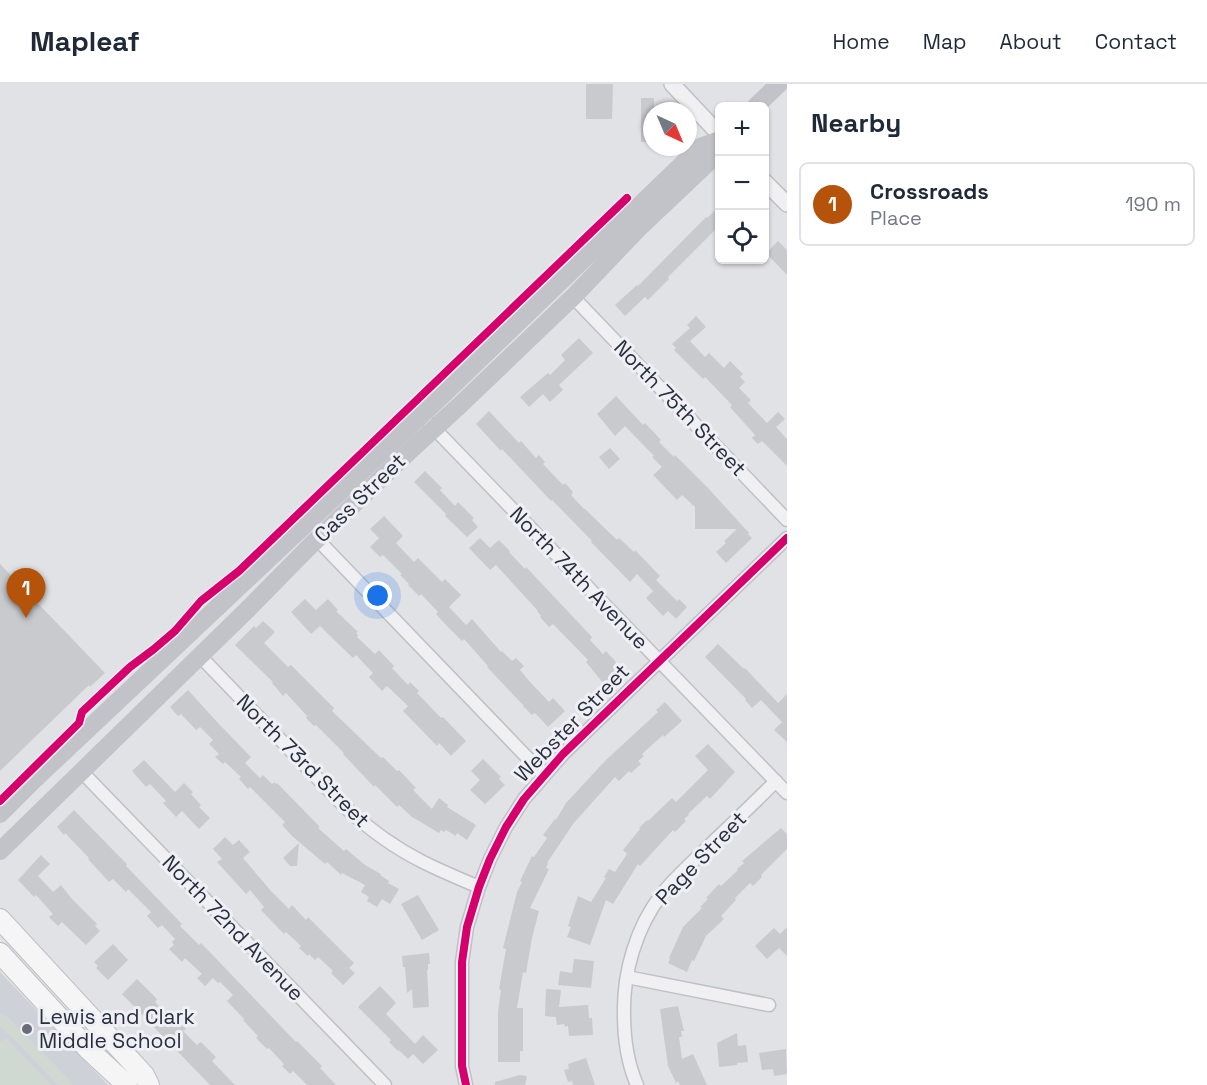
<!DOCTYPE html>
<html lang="en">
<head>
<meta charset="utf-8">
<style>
	body { margin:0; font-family:"Space Grotesk",sans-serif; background:#f6f6f7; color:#1f2937 }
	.controls { position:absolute; right:18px; top:18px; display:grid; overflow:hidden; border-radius:9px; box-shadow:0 2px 4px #0004 }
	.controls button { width:54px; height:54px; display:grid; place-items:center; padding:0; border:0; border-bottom:2px solid #e0e1e3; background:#fff; color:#1f2937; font:30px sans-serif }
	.compass { position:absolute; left:643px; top:18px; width:54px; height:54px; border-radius:50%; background:#fff; box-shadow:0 2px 4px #0004; rotate:136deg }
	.you { position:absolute; left:378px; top:512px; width:21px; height:21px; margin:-15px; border:4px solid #fff; border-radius:50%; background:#1a73e8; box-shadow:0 0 0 9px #1a73e833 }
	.badge { display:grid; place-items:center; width:39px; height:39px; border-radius:50%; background:#b45309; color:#fff; font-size:20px; font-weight:700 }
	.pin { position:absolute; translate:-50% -50px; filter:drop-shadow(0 2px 3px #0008) }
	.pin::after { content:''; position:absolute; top:32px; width:21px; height:18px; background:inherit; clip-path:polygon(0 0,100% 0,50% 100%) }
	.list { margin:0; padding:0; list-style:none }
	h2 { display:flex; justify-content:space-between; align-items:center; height:78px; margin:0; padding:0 24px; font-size:26px }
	h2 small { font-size:20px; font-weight:400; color:#747a83 }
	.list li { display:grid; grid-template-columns:39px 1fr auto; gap:18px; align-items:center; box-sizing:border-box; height:84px; margin:0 12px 12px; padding:0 12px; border:2px solid #e0e1e3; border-radius:9px }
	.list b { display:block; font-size:22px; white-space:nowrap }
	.list p { margin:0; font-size:20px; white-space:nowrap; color:#747a83 }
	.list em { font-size:20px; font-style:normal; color:#747a83 }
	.icon { flex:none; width:33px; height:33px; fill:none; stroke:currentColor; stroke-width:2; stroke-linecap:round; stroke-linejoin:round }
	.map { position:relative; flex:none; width:787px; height:1001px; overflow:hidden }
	header { display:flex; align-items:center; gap:36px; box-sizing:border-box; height:84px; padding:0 30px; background:#fff; border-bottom:2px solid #e0e1e3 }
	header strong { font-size:28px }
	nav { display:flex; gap:33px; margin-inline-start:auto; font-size:21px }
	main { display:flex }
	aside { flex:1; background:#fff }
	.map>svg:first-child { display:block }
	.built { fill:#cfd1d8 }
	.green { fill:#d0d9d1 }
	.building { fill:#c9cace }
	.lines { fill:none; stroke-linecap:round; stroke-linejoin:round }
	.minor-casing { stroke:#bfc0c3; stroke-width:15 }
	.tertiary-casing { stroke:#bfc0c3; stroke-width:18 }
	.primary-casing { stroke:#bdbfc3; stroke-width:22 }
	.minor { stroke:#f0f0f2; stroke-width:12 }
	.tertiary { stroke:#f0f0f2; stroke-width:15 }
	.secondary { stroke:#c2c3c8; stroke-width:18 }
	.primary { stroke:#f5f5f6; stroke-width:20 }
	.cycleway-casing { stroke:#eef0f5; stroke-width:11 }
	.cycleway { stroke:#d6006c; stroke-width:8 }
	.poi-dot { fill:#696d78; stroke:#eef0f5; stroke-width:2 }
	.labels { text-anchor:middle; stroke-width:6; stroke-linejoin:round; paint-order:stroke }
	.street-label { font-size:21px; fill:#292e3d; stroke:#eef0f5 }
	.poi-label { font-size:21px; fill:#292e3d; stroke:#eef0f5; text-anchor:start }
</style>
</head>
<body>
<header>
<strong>Mapleaf</strong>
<nav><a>Home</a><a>Map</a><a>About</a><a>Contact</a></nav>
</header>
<main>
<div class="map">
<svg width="787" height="1001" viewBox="0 0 787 1001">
	<rect width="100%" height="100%" fill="#e1e2e5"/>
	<path class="built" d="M0 888 108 1001H0Z"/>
	<path class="green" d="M0 930 9 934 74 1001H58L11 952 0 943Z
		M6 954 51 1001H0V956L2 958Z"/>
	<path class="building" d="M586 0H613L612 35H586Z
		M641 14H654V27H652V58H641Z
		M720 122V141L668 193 669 195 648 216 645 213 625 232 615 221 637 201 638 202 706 133 707 134Z
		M778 157 787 166V191L766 169Z
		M696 232 706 243 690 257 705 273 709 269 724 284 730 277 743 290 740 293 745 298 739 304 751 316 748 319 767 339 778 328 785 335 776 343 787 355V382L762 357 758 360 752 354 755 351 730 323 732 321 705 293 703 295 674 266 676 264 672 260 690 244 687 241Z
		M579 254 593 269 559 301 563 306 550 318 543 310 529 323 520 313 548 289 550 291 565 276 561 271Z
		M616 312 643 341 645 339 661 356 659 358 674 373 675 371 708 404 749 449 748 450 752 454 726 479 716 468 726 459 724 457 737 445H695V423L682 411 677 416 653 391 662 383 652 373 654 372 625 342 615 352 597 330Z
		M489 327 519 359 521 357 536 374 539 371 545 378 543 380 563 401 565 399 573 408 571 411 584 425H585L617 456 619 454 634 468 635 466 660 492 656 496 677 517 679 515 687 523 676 535 668 527 663 532 646 514 653 507 637 490 630 498 591 458 592 457 552 416 551 417 502 365 501 367 476 340Z
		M610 364 620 375 609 385 599 373Z
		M425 387 442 404 440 406 455 422 458 418 474 434 472 436 478 443 467 453 445 432 446 430 414 398Z
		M384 432 403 452 396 459 414 478 418 474 442 498 445 495 461 511 449 523 466 541 472 535 501 568 502 567 512 577 516 574 524 582 520 586 530 598 549 618 553 614 565 627 548 643 535 629 532 631 523 622H524L487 583 488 582 464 555 462 557 446 541 436 530 438 528 421 510 419 512 408 501 409 500 400 491 402 490 383 471 380 473 370 463 379 454 370 445Z
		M480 454 490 464 499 456 510 467 509 468 525 485 526 483 543 501 592 553 590 556 603 570 606 567 616 578 615 579 621 585 607 597 606 596 603 599 586 578 588 576 553 540 549 543 540 533 541 532 537 527H538L496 481 490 486 469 464Z
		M0 480 105 589 90 603 89 601 0 687Z
		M305 515 316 526 328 515 338 526 336 527 358 548 356 549 358 551 357 553 375 570 379 566 394 582 392 584 408 601 410 598 419 607 417 609 441 634 443 633 466 657 451 672 439 659 437 662 403 627 408 622 387 602 382 607 369 593 373 589 356 571 353 574 320 542 311 550 291 528Z
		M263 537 275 548 264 559 288 583 291 581 334 624 332 627 381 674 383 673 397 687 399 686 416 704 413 706 432 725 439 714 448 721 447 723 476 741 467 756 457 749 456 752 446 746 444 748 441 746 439 749 414 734H413L399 721 397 723 375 701 374 703 343 670 344 669 316 641 314 642 306 634 307 632 286 609 283 612 272 599 273 598 235 561 254 542 256 544Z
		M718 560 744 585 745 584 778 619 787 610V658L774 646 782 638 761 616 752 624 745 616 746 615 705 573Z
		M188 606 218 639 251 673 245 679 260 694 263 691 272 700 274 698 276 700 277 699 320 743 318 744 344 767 346 765 365 781 381 790 380 791 389 797 388 799 399 805 390 820 382 815 377 823 367 817 369 813 361 808 365 801 342 789 341 791 327 778 325 780 292 752 282 741 285 738 250 703 248 705 239 695 241 693 225 678 223 680 215 673 219 670 209 660 213 656 200 643 196 646 181 630 178 632 170 623Z
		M665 618 682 637 664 653 663 651 642 670 644 672 638 677 641 680 631 689 629 687 619 697 615 693 573 740 547 779 548 780 546 784 549 785 530 824 539 827 532 854 526 889 523 888 517 924H523V967H520V978H498V928L501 906 499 905 506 865 503 864 517 808 522 798 520 797 532 772 534 773 547 754 543 751 555 735 556 736 566 719 605 677 658 628 656 626Z
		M708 660 735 688 710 715 707 712 688 730 689 731 684 735 686 737 675 748 673 746 640 782 638 780 613 820 606 816 590 861 567 853 571 843 568 842 578 812 591 818 606 794 604 793 609 785 615 788 627 770 623 766 640 745 639 744 647 736 648 737 672 714 676 718 708 686 695 672Z
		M483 675 501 693 499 695 505 701 485 720 470 706 480 696 471 687Z
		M144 676 175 708 184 699 193 708 191 710 201 721 199 723 210 734 199 745 182 727 176 733 163 719 166 717 150 700 146 703 132 687Z
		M74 726 113 766 127 780 126 782 182 840 180 842 199 861 201 859 296 958 297 957 322 982 320 984 336 1001H307L293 987 290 990 282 982 284 980 269 964 267 965 256 954 258 952 243 936 244 935 227 917 233 911 220 898 218 899 213 894 205 902 197 894 202 890 185 874 182 878 169 865 174 861 172 858 175 855 162 841 158 844 147 832 151 828 128 805 126 808 113 795 109 798 88 775 89 774 65 749 64 751 57 743Z
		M781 744 787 750V765L761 791 762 793 753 802 750 799 735 814 736 816 721 832 724 835 706 852 694 877 692 876 687 888 668 879 670 875 669 874 683 843 702 824 700 823 708 815 706 814 719 800 721 802 738 786 737 785 744 779 742 777Z
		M225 753 233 761 239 756 250 768 243 774 271 807 289 825 292 821 306 836 308 833 354 879 349 884 355 889 343 901 331 889 333 887 318 873 315 876 309 870 308 872 299 864 301 862 286 848 284 850 261 826 264 823 250 806 246 810 217 778 222 775 213 765Z
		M299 759 297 782H290L283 774Z
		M41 771 50 780 38 792 53 808 61 801 72 815 97 840 95 842 100 847 86 861 62 838 58 842 49 833 53 830 36 811 34 813 18 796Z
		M418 811 439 846 422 856 401 820Z
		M787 843V872L779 864 767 875 755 862 774 844 780 850Z
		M113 860 128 876 108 896 96 884 98 882 94 878Z
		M429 869 430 880H428V886H427L429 923 413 924 412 905 407 909 405 883H403L402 872Z
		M574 875 594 877 591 904 558 901 560 887 572 889Z
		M137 895 157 915 155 918 176 940 179 937 186 945 183 947 197 961 201 958 216 973 212 977 235 1001H210L122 910Z
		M380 902 396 919 386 930 415 960 423 951 438 966 423 980 413 970 408 975 399 966 398 967 389 958 391 956 358 923Z
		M546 905 561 906 559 923 588 921 589 934H592L593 951 569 952 568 942 565 943 564 940 557 941 556 933 545 932Z
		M678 922 684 947H681L682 953H679L682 975 693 970 707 1001H680L678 997 676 999 668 982 660 925Z
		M737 949 738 962 746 961 748 978 737 979V981L719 983 717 959Z
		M786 965 787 990 774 992 773 985 762 986 759 969Z
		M586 974 595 1001H573L572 997 568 998 564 986 569 985 568 980Z
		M520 991 527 992 525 1001H495V998Z"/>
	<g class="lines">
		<defs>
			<path id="minor" d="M573 213 787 436
				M430 340 787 709
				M317 455 544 691
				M200 572 346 724C369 745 395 764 423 778 441 787 460 795 479 803
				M81 687 385 1001
				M627 893 769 921
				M466 1001 462 982V878L467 843 479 803 490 775 506 743 524 715 563 670 787 454
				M637 1001C627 978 624 954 624 930 623 889 636 843 662 810 676 792 694 777 710 761 732 740 754 719 776 697"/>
			<path id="tertiary" d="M672 0 720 51
				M764 97 787 120"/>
			<path id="primary" d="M0 835 144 991 149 1001
				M0 869 89 966 127 1001"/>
		</defs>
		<use href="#minor" class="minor-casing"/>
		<use href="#tertiary" class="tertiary-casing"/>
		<use href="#primary" class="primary-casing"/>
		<use href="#minor" class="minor"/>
		<use href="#tertiary" class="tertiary"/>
		<path class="secondary" d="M756 22 779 0
			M0 730 34 696 445 309 700 63 720 56
			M0 767 246 527 312 460 415 362 459 322 575 211 638 145 711 76 720 60"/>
		<use href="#primary" class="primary"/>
		<defs>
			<path id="cycleway" d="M0 717 79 639 82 628 130 583 154 565 175 547 201 517 239 487 627 114
				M466 1001 462 982V878L467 843 479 803 490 775 506 743 524 715 563 670 787 454"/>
		</defs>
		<use href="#cycleway" class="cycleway-casing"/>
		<use href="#cycleway" class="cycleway"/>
	</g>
	<circle class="poi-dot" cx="27" cy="945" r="6"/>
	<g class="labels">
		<g class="street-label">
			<text transform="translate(680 324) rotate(46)" y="7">North 75th Street</text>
			<text transform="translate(360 414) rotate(-44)" y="7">Cass Street</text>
			<text transform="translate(579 494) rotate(46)" y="7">North 74th Avenue</text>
			<text transform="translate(572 639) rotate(-46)" y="7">Webster Street</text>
			<text transform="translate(303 677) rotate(45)" y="7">North 73rd Street</text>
			<text transform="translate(701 774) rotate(-46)" y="7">Page Street</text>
			<text transform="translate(233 844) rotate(46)" y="7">North 72nd Avenue</text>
		</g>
		<g class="poi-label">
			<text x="39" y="940">Lewis and Clark<tspan x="39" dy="24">Middle School</tspan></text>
		</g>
	</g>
</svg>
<div class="controls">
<button>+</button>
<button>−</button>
<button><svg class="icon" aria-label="locate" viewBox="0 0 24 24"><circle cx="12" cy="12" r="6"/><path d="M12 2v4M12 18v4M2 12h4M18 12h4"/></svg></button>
</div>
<svg class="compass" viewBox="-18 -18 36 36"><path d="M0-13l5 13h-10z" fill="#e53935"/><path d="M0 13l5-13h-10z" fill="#747a83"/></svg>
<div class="you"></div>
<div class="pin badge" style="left:26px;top:534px">1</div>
</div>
<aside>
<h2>Nearby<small></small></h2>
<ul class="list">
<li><span class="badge">1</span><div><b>Crossroads</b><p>Place</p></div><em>190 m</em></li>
</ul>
</aside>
</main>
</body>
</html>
